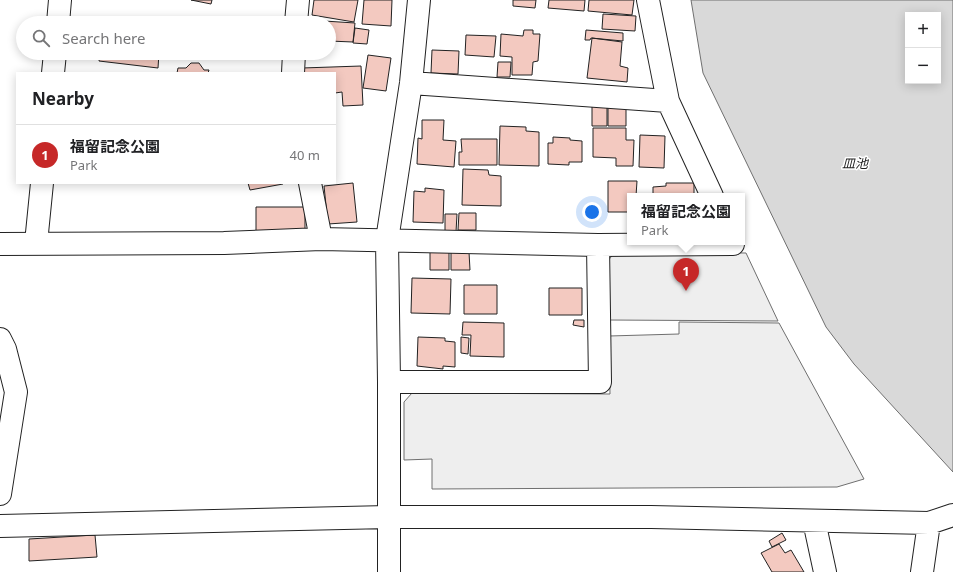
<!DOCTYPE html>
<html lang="en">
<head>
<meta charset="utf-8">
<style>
	body { margin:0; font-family:"Noto Sans","Noto Sans JP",sans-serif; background:#f2f2f2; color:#202124 }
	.controls { position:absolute; right:12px; top:12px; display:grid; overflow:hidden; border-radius:0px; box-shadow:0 2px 10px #0003 }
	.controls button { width:36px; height:36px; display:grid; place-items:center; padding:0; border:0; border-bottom:1px solid #e0e0e0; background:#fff; color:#202124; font:20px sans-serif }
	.you { position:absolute; left:592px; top:212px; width:14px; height:14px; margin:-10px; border:3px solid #fff; border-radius:50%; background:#1a73e8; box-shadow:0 0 0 6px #1a73e833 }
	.badge { display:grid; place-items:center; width:26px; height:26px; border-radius:50%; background:#c62828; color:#fff; font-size:13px; font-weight:700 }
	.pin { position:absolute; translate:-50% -33px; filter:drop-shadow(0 1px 2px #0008) }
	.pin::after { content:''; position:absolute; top:21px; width:14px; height:12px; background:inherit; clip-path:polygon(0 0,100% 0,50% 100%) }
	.popup { position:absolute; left:627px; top:193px; width:118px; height:52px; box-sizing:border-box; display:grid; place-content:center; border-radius:0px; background:#fff; filter:drop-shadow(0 1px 3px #0005); font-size:13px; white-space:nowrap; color:#757577 }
	.popup b { font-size:15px; color:#202124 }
	.popup::after { content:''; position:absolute; left:50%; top:100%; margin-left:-8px; border:8px solid transparent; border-top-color:#fff }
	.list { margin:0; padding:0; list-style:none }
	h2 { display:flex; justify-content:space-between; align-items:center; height:52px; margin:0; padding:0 16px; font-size:17px }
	h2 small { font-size:13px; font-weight:400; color:#757577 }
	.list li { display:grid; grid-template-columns:26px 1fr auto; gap:12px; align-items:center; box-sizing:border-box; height:60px; padding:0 16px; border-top:1px solid #e0e0e0 }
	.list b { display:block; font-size:15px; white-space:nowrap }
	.list p { margin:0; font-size:13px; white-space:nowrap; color:#757577 }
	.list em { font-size:13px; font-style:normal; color:#757577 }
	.icon { flex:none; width:22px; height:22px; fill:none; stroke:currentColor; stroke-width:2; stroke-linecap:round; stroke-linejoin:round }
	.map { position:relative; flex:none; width:953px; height:572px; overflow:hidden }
	.search { position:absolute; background:#fff; box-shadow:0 2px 10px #0003; left:16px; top:16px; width:320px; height:44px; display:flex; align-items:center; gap:10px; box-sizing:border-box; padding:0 14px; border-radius:22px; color:#757577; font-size:15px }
	.panel { position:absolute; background:#fff; box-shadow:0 2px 10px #0003; left:16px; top:72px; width:320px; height:112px; border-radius:0px }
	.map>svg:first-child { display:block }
	.green { fill:#eee; stroke:#6f6f6f }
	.water { fill:#d9d9d9; stroke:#6f6f6f; fill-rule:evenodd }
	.building { fill:#f3c9c0; stroke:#222 }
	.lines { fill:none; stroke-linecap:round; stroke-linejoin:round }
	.minor-casing { stroke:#222; stroke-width:24 }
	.minor { stroke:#fff; stroke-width:22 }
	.labels { text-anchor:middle; stroke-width:3; stroke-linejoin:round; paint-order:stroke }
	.water-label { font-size:13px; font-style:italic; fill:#222; stroke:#fff }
</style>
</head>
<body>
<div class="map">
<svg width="953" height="572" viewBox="0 0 953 572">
	<rect width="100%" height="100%" fill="#fff"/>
	<path class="green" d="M615 252 746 253 778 321 609 320 607 262Z
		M679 322 779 323 864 479 837 487 432 489V459L404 460V402L412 393 610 394 609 336 679 334Z"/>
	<path class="water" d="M691 0H953V472L854 364 826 327 703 73ZM908 15H938V81H908Z"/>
	<path class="building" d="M191 0H212L211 4Z
		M314 0H358L354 22 312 15Z
		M364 0H392L391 26 362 24Z
		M513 0H536L535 8 513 6Z
		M549 0H585L584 11 548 8Z
		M589 0H634L632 15 588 11Z
		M603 14 636 16 635 31 602 29Z
		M324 21 355 23 353 42 329 41V23H324Z
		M355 28 369 30 367 44 353 43Z
		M524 30H533V34H540L538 61 533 62 532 75H512V57L500 56 501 34 523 36Z
		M586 30 623 33V41L591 38 590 40H585Z
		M466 35 496 36 494 57 465 55Z
		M592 38 622 42 620 66 628 68 627 82 587 78Z
		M432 50 459 51 458 74 431 73Z
		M100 53H159L158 68 99 61Z
		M368 55 391 58 386 91 363 88Z
		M498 62H511L510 77H497Z
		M191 63H199L204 70H209L208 73H177L178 68H186Z
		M361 66 363 105 343 106 342 92 335 93V73H302V68Z
		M592 104H607V126H592Z
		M608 104H626V126H608Z
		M422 120H444L443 140 456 141 454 167 417 164 418 138 422 139Z
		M500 126 526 127V131L539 132V166L499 165Z
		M593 128H626V140H634L633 166H616V158L593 157Z
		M640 135 665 136 664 168 639 167Z
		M553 137 570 138V140L582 141V162H569V165L548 164V143H553Z
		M461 139H497V165H459V152H462Z
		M463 169 488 170 489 175 501 176V206L462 205Z
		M608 181H637L636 196H630V212H608Z
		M248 183H283V184L250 190Z
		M353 183 357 222 328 224 324 186Z
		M666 183H694V196H653V187L666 186Z
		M425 188 444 190 443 223 413 222 414 191 425 192Z
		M256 207H305V230L256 231Z
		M459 213H476V230H458Z
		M445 214H457L456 232 445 231Z
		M430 252H449V270H430Z
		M451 252H469L470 270H451Z
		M412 278 451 279 450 314 411 313Z
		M464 285H497V314H464Z
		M549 288H582V315H549Z
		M574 320H584V327L573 325Z
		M463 322 504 323V357L470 356 471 335H462Z
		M418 337 445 338V341L455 342V367L443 366V369L417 366Z
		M461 337 469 338 468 354 461 353Z
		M782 533 786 540 772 547 769 541Z
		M95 535 97 557 29 561V539Z
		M779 544 785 553 791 550 804 572H772L761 553Z"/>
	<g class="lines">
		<defs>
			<path id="minor" d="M648 0 668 101 712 196
				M58 23 60 0
				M296 23 298 0
				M53 73 55 53
				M293 73 294 53
				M411 83 668 101
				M310 183 321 239
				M36 243 42 183
				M0 244 224 243 321 239 598 245 733 244 732 242
				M0 339 5 349 16 392 0 494
				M389 382H600L598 245
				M814 521 825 572
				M0 526 388 517H651L929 523 953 515
				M389 572V382L387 240 411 83 419 0
				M922 572 929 523"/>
		</defs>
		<use href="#minor" class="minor-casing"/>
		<use href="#minor" class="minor"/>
	</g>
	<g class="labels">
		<g class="water-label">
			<text x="855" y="168">皿池</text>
		</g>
	</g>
</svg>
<div class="controls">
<button>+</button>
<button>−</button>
</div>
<div class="you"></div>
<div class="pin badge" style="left:686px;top:291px">1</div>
<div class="popup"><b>福留記念公園</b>Park</div>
<div class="search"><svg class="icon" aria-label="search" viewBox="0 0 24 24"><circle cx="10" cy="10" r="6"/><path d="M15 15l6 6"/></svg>Search here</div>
<section class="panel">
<h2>Nearby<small></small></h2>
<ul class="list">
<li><span class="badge">1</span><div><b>福留記念公園</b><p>Park</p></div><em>40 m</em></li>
</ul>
</section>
</div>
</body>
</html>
